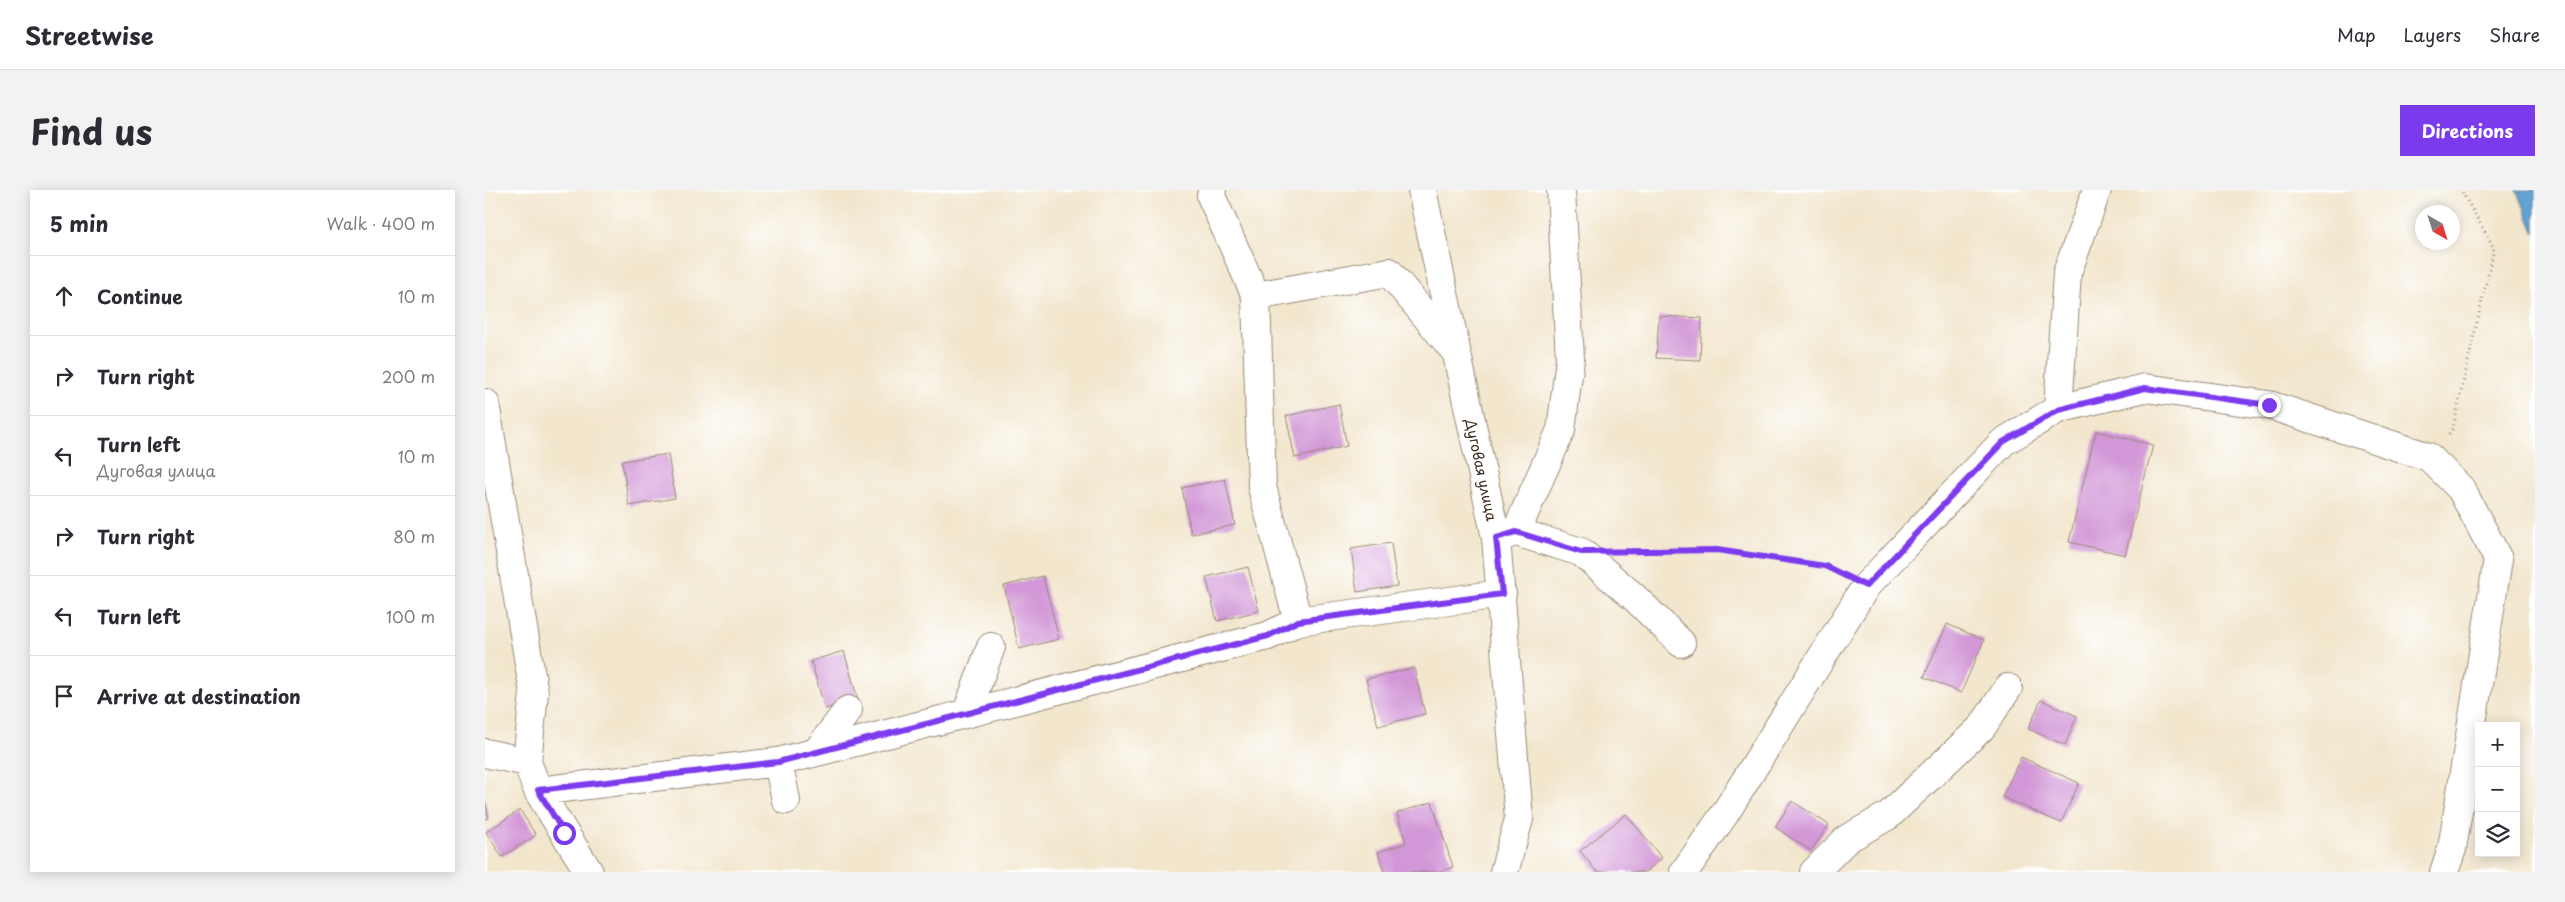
<!DOCTYPE html>
<html lang="en">
<head>
<meta charset="utf-8">
<style>
	body { margin:0; font-family:"Playpen Sans",sans-serif; background:#f2f2f3; color:#2b2b33 }
	.controls { position:absolute; right:15px; bottom:15px; display:grid; overflow:hidden; border-radius:0px; box-shadow:0 2px 12px #0003 }
	.controls button { width:45px; height:45px; display:grid; place-items:center; padding:0; border:0; border-bottom:1px solid #e1e1e2; background:#fff; color:#2b2b33; font:25px sans-serif }
	.compass { position:absolute; left:1930px; top:15px; width:45px; height:45px; border-radius:50%; background:#fff; box-shadow:0 2px 12px #0003; rotate:141deg }
	.stop { position:absolute; width:15px; height:15px; margin:-11px; border:4px solid #7c3aed; border-radius:50%; background:#fff }
	.stop.end { background:#7c3aed; border-color:#fff; box-shadow:0 1px 5px #0008 }
	.list { margin:0; padding:0; list-style:none }
	h2 { display:flex; justify-content:space-between; align-items:center; height:65px; margin:0; padding:0 20px; font-size:21px }
	h2 small { font-size:16px; font-weight:400; color:#7c7c81 }
	.list li { display:grid; grid-template-columns:32px 1fr auto; gap:15px; align-items:center; box-sizing:border-box; height:80px; padding:0 20px; border-top:1px solid #e1e1e2 }
	.list b { display:block; font-size:19px; white-space:nowrap }
	.list p { margin:0; font-size:16px; white-space:nowrap; color:#7c7c81 }
	.list em { font-size:16px; font-style:normal; color:#7c7c81 }
	.icon { flex:none; width:28px; height:28px; fill:none; stroke:currentColor; stroke-width:2; stroke-linecap:round; stroke-linejoin:round }
	.map { position:relative; flex:none; width:2050px; height:682px; overflow:hidden; border-radius:0px }
	header { display:flex; align-items:center; gap:30px; box-sizing:border-box; height:70px; padding:0 25px; background:#fff; border-bottom:1px solid #e1e1e2 }
	header strong { font-size:24px }
	nav { display:flex; gap:28px; margin-inline-start:auto; font-size:18px }
	.intro { display:flex; align-items:center; justify-content:space-between; box-sizing:border-box; height:120px; padding:0 30px }
	h1 { margin:0; font-size:35px }
	.button { padding:12px 22px; border-radius:0px; background:#7c3aed; color:#fff; font-size:18px; font-weight:700 }
	main { display:flex; gap:30px; padding:0 30px }
	aside { flex:1; background:#fff; border-radius:0px; box-shadow:0 2px 12px #0003 }
	.map>svg:first-child { display:block }
	.water { fill:#60a3d4; stroke:#4e6679 }
	.building { fill:#d297d7 }
	.lines { fill:none; stroke-linecap:round; stroke-linejoin:round }
	.minor-casing { stroke:#968876; stroke-width:30 }
	.path { stroke:#968876; stroke-width:3; stroke-dasharray:1 4; stroke-linecap:butt }
	.minor { stroke:#fff; stroke-width:28 }
	.route { stroke:#7c3aed; stroke-width:6 }
	.labels { text-anchor:middle; stroke-width:4.5; stroke-linejoin:round; paint-order:stroke }
	.street-label { font-size:14px; fill:#3b2a1e; stroke:#fff }
</style>
</head>
<body>
<header>
<strong>Streetwise</strong>
<nav><a>Map</a><a>Layers</a><a>Share</a></nav>
</header>
<div class="intro"><h1>Find us</h1><a class="button">Directions</a></div>
<main>
<aside>
<h2>5 min<small>Walk · 400 m</small></h2>
<ul class="list">
<li><svg class="icon" aria-label="ahead" viewBox="0 0 24 24"><path d="M12 20V5M6 11l6-6 6 6"/></svg><div><b>Continue</b></div><em>10 m</em></li>
<li><svg class="icon" aria-label="right" viewBox="0 0 24 24"><path d="M7 20v-9h11M14 6l5 5-5 5"/></svg><div><b>Turn right</b></div><em>200 m</em></li>
<li><svg class="icon" aria-label="left" viewBox="0 0 24 24"><path d="M17 20v-9H6M10 6l-5 5 5 5"/></svg><div><b>Turn left</b><p>Дуговая улица</p></div><em>10 m</em></li>
<li><svg class="icon" aria-label="right" viewBox="0 0 24 24"><path d="M7 20v-9h11M14 6l5 5-5 5"/></svg><div><b>Turn right</b></div><em>80 m</em></li>
<li><svg class="icon" aria-label="left" viewBox="0 0 24 24"><path d="M17 20v-9H6M10 6l-5 5 5 5"/></svg><div><b>Turn left</b></div><em>100 m</em></li>
<li><svg class="icon" aria-label="arrive" viewBox="0 0 24 24"><path d="M6 21V4h12l-3 4 3 4H6"/></svg><div><b>Arrive at destination</b></div></li>
</ul>
</aside>
<div class="map">
<svg width="2050" height="682" viewBox="0 0 2050 682">
	<rect width="100%" height="100%" fill="#fff"/>
	<filter id="ink" filterUnits="userSpaceOnUse"><feTurbulence type="fractalNoise" baseFrequency=".02" numOctaves="2"/><feDisplacementMap in="SourceGraphic" scale="10" xChannelSelector="R" yChannelSelector="G"/><feConvolveMatrix kernelMatrix="1 2 1 2 8 2 1 2 1" color-interpolation-filters="sRGB"/></filter>
	<filter id="wash" filterUnits="userSpaceOnUse"><feTurbulence type="fractalNoise" baseFrequency=".0096" numOctaves="4" result="noise"/><feDisplacementMap in="SourceGraphic" scale="20" xChannelSelector="R" yChannelSelector="G"/><feGaussianBlur stdDeviation="1.12" result="paint"/><feColorMatrix in="noise" values="0 0 0 0 0 0 0 0 0 0 0 0 0 0 0 0 0 1.4 0 .05"/><feComposite in="paint" operator="in"/></filter>
	<g filter="url(#wash)">
		<rect width="100%" height="100%" fill="#f2e6cd"/>
		<path class="water" d="M2032 0H2050V44Z"/>
		<g id="blocks">
			<path class="building" d="M1174 126 1217 128 1215 170 1171 168Z
				M854 214 862 256 810 268 801 226Z
				M1611 241 1668 255 1640 365 1584 352Z
				M183 264 190 308 144 316 137 271Z
				M740 289 750 335 706 344 697 298Z
				M906 353 912 396 872 402 866 359Z
				M763 377 774 421 732 431 721 387Z
				M558 386 574 449 534 459 519 396Z
				M1462 434 1499 450 1476 503 1439 487Z
				M359 461 373 510 340 519 326 471Z
				M929 478 940 524 893 536 881 489Z
				M1556 510 1592 526 1580 555 1543 539Z
				M1536 567 1594 593 1576 633 1517 607Z
				M0 610 4 628 0 629Z
				M1307 611 1344 635 1326 661 1290 637Z
				M947 612 968 677 953 682H899L893 662 921 653 912 623Z
				M35 620 51 645 17 667 1 642Z
				M1141 624 1177 668 1160 682H1112L1095 661Z"/>
		</g>
	</g>
	<g filter="url(#ink)">
		<use href="#blocks" fill-opacity="0" stroke="#968876" stroke-width="1"/>
		<g class="lines">
			<defs>
				<path id="minor" d="M727 0 726 6 771 106 777 297 813 431
					M937 0 1011 348 1034 629 1019 682
					M771 106 904 82 969 160
					M0 213 49 503 42 572 53 601 104 682
					M1573 219 1582 83 1612 0
					M1031 342 1096 362 1149 407 1196 453
					M1011 348 1031 342 1076 240 1085 169 1076 0
					M482 522 506 457
					M333 560 363 520
					M0 563 42 572
					M293 572 301 610
					M53 601 293 572 783 446 813 431 1017 404
					M1199 682 1239 625 1381 396 1518 252 1573 219 1660 198 1784 215 1944 267 1976 299 2013 369 1967 659 1959 682
					M1329 682 1362 649 1404 625 1497 537 1523 498"/>
			</defs>
			<use href="#minor" class="minor-casing"/>
			<path class="path" d="M1964 244 1968 238 2009 58 1976 0
				M1145 362 1232 360 1340 376 1353 382"/>
			<use href="#minor" class="minor"/>
		</g>
	</g>
	<g class="lines" filter="url(#ink)">
		<path class="route" d="M79 643 53 600 293 572 783 446 813 431 1017 404 1011 348 1031 342 1096 362 1232 360 1340 376 1381 396 1518 252 1573 220 1660 198 1784 215"/>
	</g>
	<g class="labels">
		<g class="street-label">
			<text transform="translate(996 280) rotate(78)" y="5">Дуговая улица</text>
		</g>
	</g>
</svg>
<div class="controls">
<button>+</button>
<button>−</button>
<button><svg class="icon" aria-label="layers" viewBox="0 0 24 24"><path d="M12 4l9 5-9 5-9-5zM3 14l9 5 9-5"/></svg></button>
</div>
<svg class="compass" viewBox="-18 -18 36 36"><path d="M0-13l5 13h-10z" fill="#e53935"/><path d="M0 13l5-13h-10z" fill="#7c7c81"/></svg>
<div class="stop" style="left:79px;top:643px"></div>
<div class="stop end" style="left:1784px;top:215px"></div>
</div>
</main>
</body>
</html>
